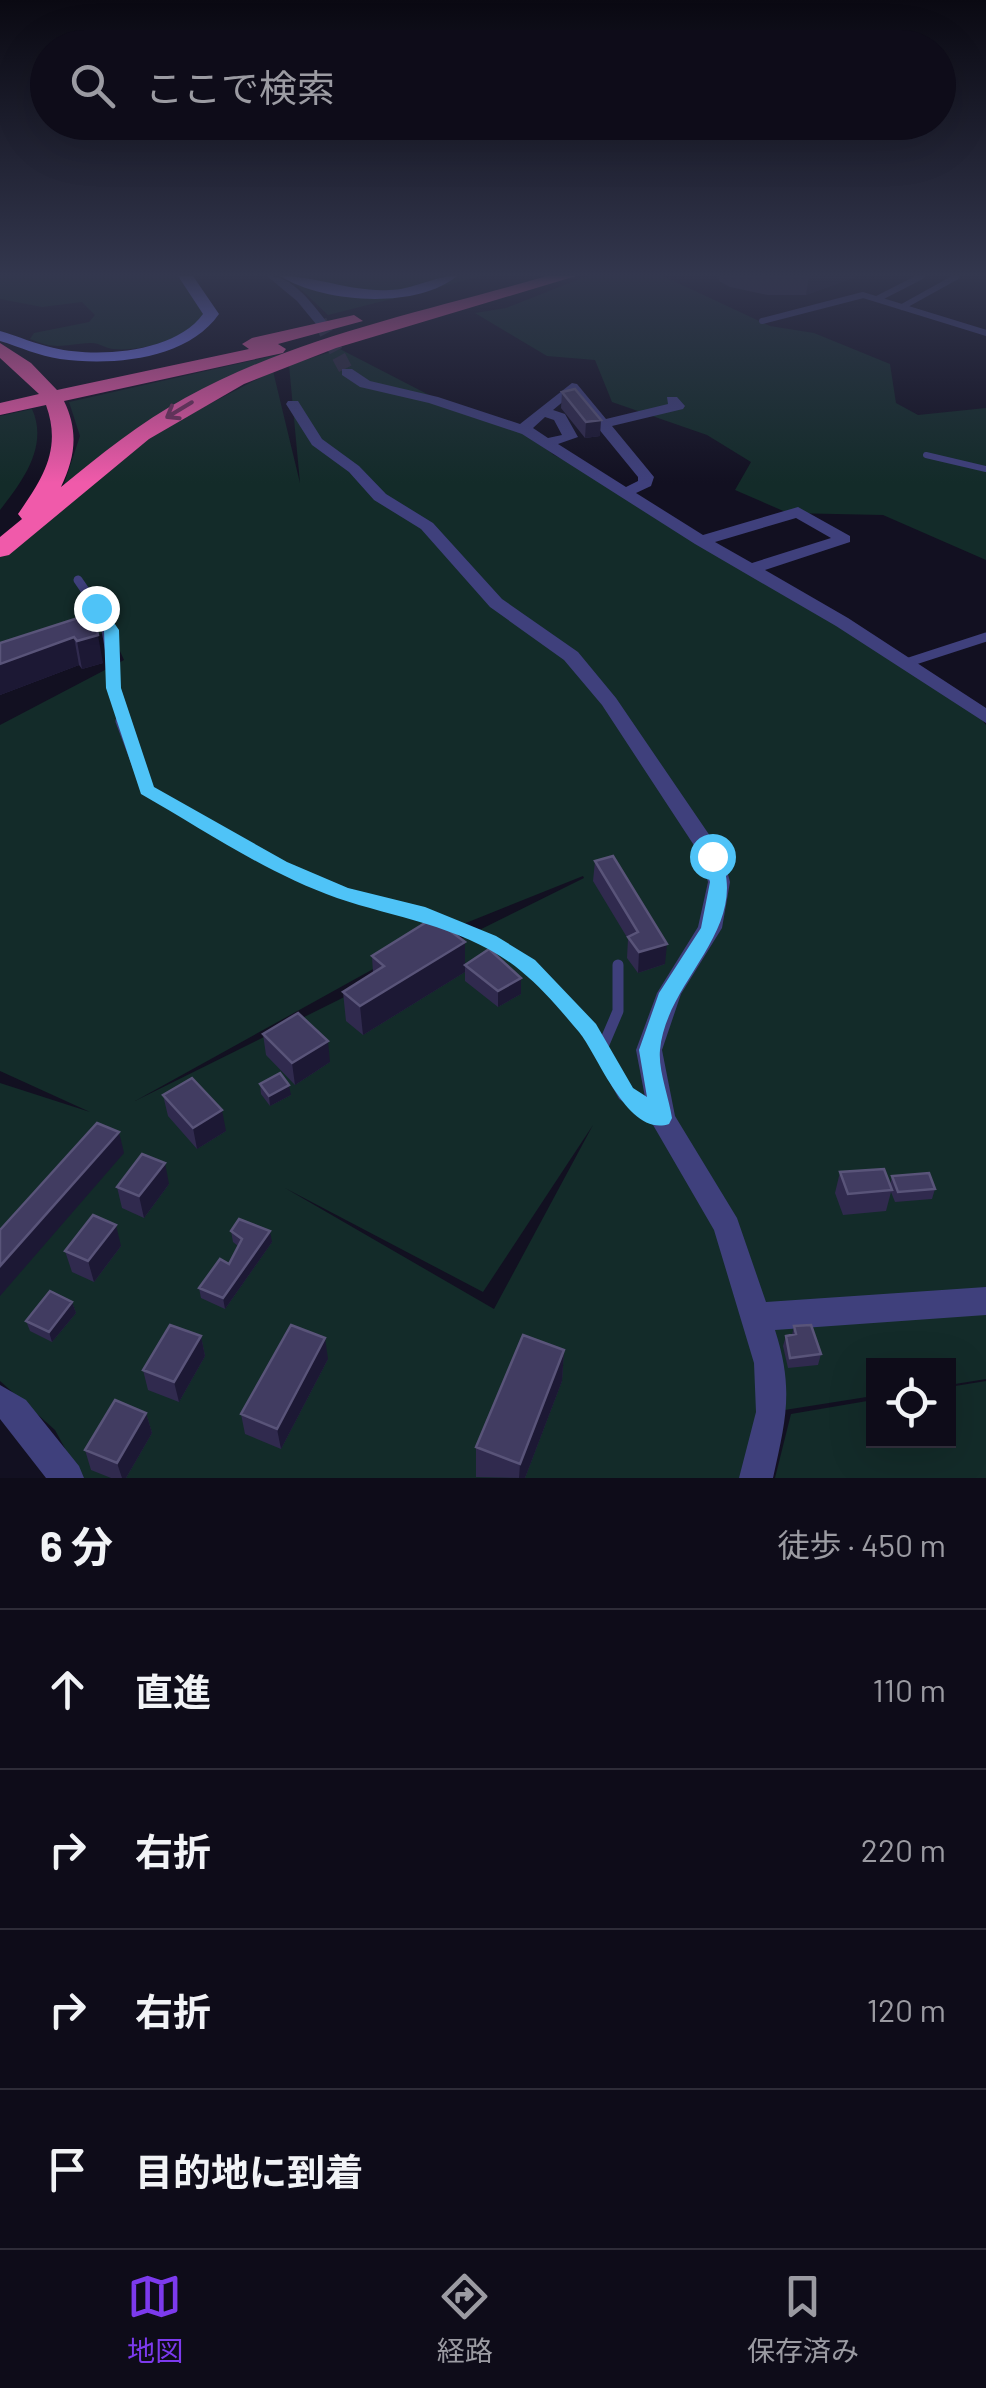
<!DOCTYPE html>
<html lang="ja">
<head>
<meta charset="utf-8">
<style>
	body { margin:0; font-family:Barlow,"Noto Sans JP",sans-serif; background:#171522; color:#f1f3f6 }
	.controls { position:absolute; right:30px; bottom:30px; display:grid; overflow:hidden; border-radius:0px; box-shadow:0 10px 40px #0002 }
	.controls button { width:90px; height:90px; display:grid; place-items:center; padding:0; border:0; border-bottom:2px solid #2e2c38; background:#0e0c19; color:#f1f3f6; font:50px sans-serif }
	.stop { position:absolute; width:30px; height:30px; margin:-22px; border:8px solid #4fc3f7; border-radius:50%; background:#fff }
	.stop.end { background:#4fc3f7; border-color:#fff; box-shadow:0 2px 10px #0008 }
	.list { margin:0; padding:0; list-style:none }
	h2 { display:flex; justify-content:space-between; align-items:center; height:130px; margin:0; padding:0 40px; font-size:42px }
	h2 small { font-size:32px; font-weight:400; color:#9b9ba2 }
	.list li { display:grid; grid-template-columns:65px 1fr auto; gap:30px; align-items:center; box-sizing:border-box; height:160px; padding:0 40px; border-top:2px solid #2e2c38 }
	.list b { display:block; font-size:38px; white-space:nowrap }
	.list em { font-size:32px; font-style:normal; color:#9b9ba2 }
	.icon { flex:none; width:55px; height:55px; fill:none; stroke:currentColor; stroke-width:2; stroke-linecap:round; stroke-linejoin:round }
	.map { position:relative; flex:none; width:986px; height:1478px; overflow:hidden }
	.search { position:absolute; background:#0e0c19; box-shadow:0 10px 40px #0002; left:30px; right:30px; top:30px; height:110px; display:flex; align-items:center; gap:25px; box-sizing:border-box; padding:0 35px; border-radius:55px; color:#9b9ba2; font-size:38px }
	.sheet { height:770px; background:#0e0c19 }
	nav { display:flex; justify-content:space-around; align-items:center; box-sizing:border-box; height:140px; border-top:2px solid #2e2c38; background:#0e0c19; font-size:28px; color:#9b9ba2 }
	nav a { display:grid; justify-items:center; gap:5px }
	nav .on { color:#7c3aed }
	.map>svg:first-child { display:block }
	.green { fill:#132b29; fill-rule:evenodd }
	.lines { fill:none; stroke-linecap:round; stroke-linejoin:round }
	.street-tunnel { stroke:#2f2d42; stroke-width:14; stroke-dasharray:14 6; stroke-linecap:butt }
	.lane-far3 { stroke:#3f407c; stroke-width:6 }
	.lane-far2 { stroke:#3f407c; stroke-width:9 }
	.lane-far1 { stroke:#3f407c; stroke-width:11 }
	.lane { stroke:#3f407c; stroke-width:15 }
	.street { fill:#3f407c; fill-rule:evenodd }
	.secondary { fill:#7477f2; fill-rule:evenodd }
	.highway { fill:#f05aaa; fill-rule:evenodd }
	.wall { fill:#302a4e }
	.shaded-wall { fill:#1c1834 }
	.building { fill:#413c61; stroke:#595479; stroke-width:2.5 }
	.oneway { stroke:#76315f }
	.route { fill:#4fc3f7 }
</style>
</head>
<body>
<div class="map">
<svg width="986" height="1478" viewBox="0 0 986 1478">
	<rect width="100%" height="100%" fill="#121021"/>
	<path class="green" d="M0 276H177L205 313C192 338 142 352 113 349 105 348 100 343 91 343 63 344 58 351 30 339L34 333 89 322 95 315 82 302 42 307 0 299Z
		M287 276H482L328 315Z
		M587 276H663L770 326 814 333 890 364 896 403 918 415 986 408V560L883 515 788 513 735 490 751 462 707 435 612 402 595 360 547 356 475 313 506 308Z
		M308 348 268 361 63 487 80 436 69 402Z
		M340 349 462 412 521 429 554 455 611 484 972 706 986 725V1379L949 1385 948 1366H874L873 1396 772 1412 759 1478H81L55 1430 0 1381V1083L90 1112 0 1071V725L124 660 111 631 0 663V552L150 435 273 371 300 483 289 365ZM583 876 584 878 135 1101 431 937ZM593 1125 494 1309 285 1188 483 1292Z
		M32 409C49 446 22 482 0 510V416Z
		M986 1381V1478H775L791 1414 873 1400 874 1440H948L949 1387Z"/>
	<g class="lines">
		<path class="street-tunnel" d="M320 321 347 372"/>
		<path class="lane-far3" d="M877 299 922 276
			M902 307 956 277
			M762 321 863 295 986 333
			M926 455 986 469"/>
		<path class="lane-far2" d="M78 580 104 618 122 723
			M906 663 986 637"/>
		<path class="lane-far1" d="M121 721 147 790 280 866 343 893 418 912 489 941 528 966 589 1030 601 1051
			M601 1051 618 1011V965"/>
		<path class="lane" d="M600 1049 625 1094 657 1115"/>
		<path class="street" d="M267 276C293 276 311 302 326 321L324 324H316L297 301Z
			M342 369H352L370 381 438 397 520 424 572 383 577 384 606 419 668 404 667 397H677L685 406 683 409 612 426 654 477 651 486 636 493 703 535 798 507 850 536V542L765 570 848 618 986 708V723L836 626 695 544 522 434 429 403 360 387 342 375ZM571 395 638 477V481L626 487 558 444 578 437 565 414 553 410ZM545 417 554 420 562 435 548 438 533 428ZM796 518 831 538 752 563 715 542Z
			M288 401H298L322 439 359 466 386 494 433 523 502 599 578 652 616 698 723 855 730 882 722 928 681 994 662 1050 675 1116 737 1218 766 1302 986 1287V1315L775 1330C794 1389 786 1419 773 1478H739L756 1412 754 1363 714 1230 649 1118 636 1050 657 993 698 927 708 882 701 856 602 705 564 660 490 607 421 529 374 500 349 472 312 445 286 404Z
			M0 1385 26 1400 79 1466 84 1478H46L0 1419Z"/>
		<path class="secondary" d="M178 276H193L219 314C187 360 112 366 60 359 39 356 20 347 0 341V331C18 336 35 344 54 348 97 358 175 353 203 314Z
			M280 276C317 276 351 292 389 290 413 290 433 276 457 276 416 310 323 303 280 276Z"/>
		<path class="highway" d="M547 276H576L336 348 244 384 149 439 9 555 0 557V537L22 519 18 514C43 478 62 449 46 405L0 415V403L39 394 0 358V343L31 363 57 390 249 349 242 344 252 338 354 315 363 321 278 344 286 349 283 353 64 401C79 432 75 457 61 487 100 455 141 422 185 398 297 336 426 311 547 276Z"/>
	</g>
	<path class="wall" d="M719 276H858L806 295H768L730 287 719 281Z
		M562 392 600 436 585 438 561 408Z
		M84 616 103 663 82 669 79 665 0 695V643Z
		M595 861 665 964 638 973 627 958 628 939 593 881Z
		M372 956 465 964 521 978V994L498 1007 465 981V972L363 1035 346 1021 343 992 373 973Z
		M263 1034 330 1062 295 1085 266 1055Z
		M260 1084 291 1095 270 1106 261 1094Z
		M163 1095 226 1131 197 1149 168 1116Z
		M840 1172 890 1185 892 1176 935 1189 932 1199 895 1202 891 1192 886 1211 843 1215 835 1193Z
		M169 1184 144 1218 122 1208 117 1187Z
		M231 1231 272 1242 225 1309 201 1298 199 1288 229 1264 238 1246 233 1242Z
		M121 1246 94 1282 72 1272 65 1251Z
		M72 1302 76 1313 52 1342 30 1331 26 1321Z
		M794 1326 821 1354 818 1365 788 1368 783 1346 786 1336 792 1335Z
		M201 1336 205 1356 179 1402 148 1390 143 1370Z
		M564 1350 562 1381 525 1478 476 1477V1447Z
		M328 1359 281 1449 245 1434 241 1414Z
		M146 1413 152 1433 126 1478H111L91 1470 85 1450Z"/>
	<path class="shaded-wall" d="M809 276H858L806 295Z
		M601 420 600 436 585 438 586 422Z
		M95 619 103 663 82 669 77 641Z
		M74 637 79 665 0 695V664Z
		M465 942V972L363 1035 360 1006Z
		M667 944 665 964 638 973 639 952Z
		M521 978V994L498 1007V991Z
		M328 1041 330 1062 295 1085 292 1063Z
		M289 1085 291 1095 270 1106 269 1096Z
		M222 1110 226 1131 197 1149 193 1128Z
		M119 1132 124 1153 0 1296V1266Z
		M165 1163 169 1184 144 1218 139 1196Z
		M116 1225 121 1246 94 1282 88 1261Z
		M270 1231 272 1242 225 1309 223 1298Z
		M72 1302 76 1313 52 1342 49 1332Z
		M201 1336 205 1356 179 1402 174 1382Z
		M325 1338 328 1359 281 1449 277 1429Z
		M564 1350 562 1381 525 1478H519L520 1464Z
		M146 1413 152 1433 126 1478H122L117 1463Z"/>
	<path class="building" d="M575 389 601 420 586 422 562 392Z
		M84 616 95 619 98 635 77 641 74 637 0 664V643Z
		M613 856 667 944 639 952 628 937 638 932 595 861Z
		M433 918 465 942 360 1006 343 992 384 966 372 956Z
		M489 949 521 978 498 991 465 965Z
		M298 1013 328 1041 292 1063 263 1034Z
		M280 1073 289 1085 269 1096 260 1084Z
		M192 1078 222 1110 193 1128 163 1095Z
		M97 1123 119 1132 0 1266V1230Z
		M142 1154 165 1163 139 1196 117 1187Z
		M884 1169 892 1190 848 1194 840 1172Z
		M929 1173 935 1189 898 1192 892 1176Z
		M93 1215 116 1225 88 1261 65 1251Z
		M239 1219 270 1231 223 1298 199 1288 220 1259 229 1264 242 1239 231 1231Z
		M50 1291 72 1302 49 1332 26 1321Z
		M170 1325 201 1336 174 1382 143 1370Z
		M291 1325 325 1338 277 1429 241 1414Z
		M811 1325 821 1354 790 1358 786 1336 796 1334 794 1326Z
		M523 1335 564 1350 520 1464 476 1447Z
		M115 1400 146 1413 117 1463 85 1450Z"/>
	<defs><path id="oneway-shaft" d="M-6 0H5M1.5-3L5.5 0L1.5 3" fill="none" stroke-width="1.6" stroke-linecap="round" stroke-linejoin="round" transform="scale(2.5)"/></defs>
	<use class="oneway" href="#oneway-shaft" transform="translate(179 410) rotate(149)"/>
	<linearGradient id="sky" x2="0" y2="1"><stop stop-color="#0a0912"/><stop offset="0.57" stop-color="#33374e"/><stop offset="1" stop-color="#33374e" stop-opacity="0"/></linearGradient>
	<rect width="986" height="483" fill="url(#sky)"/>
	<path class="route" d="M90 604H101L119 630 121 688 154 787 287 862 348 888 425 907 496 936 535 960 596 1024 633 1088 647 1097 639 1050 659 993 701 928 710 882 703 856 718 851C755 927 666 979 660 1050 658 1070 669 1098 672 1118L669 1124C628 1138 598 1055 579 1032 562 1012 542 988 521 971 468 927 399 919 337 898 268 874 204 830 141 794L106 688 104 630Z"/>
</svg>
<div class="controls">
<button><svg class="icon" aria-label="locate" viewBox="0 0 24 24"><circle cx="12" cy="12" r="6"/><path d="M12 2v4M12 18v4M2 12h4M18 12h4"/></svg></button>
</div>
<div class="stop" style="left:712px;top:856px"></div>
<div class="stop end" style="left:96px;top:608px"></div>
<div class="search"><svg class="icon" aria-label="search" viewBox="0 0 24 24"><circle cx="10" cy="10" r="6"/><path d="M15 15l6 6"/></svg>ここで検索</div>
</div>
<section class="sheet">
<h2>6 分<small>徒歩 · 450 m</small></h2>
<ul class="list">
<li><svg class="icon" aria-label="ahead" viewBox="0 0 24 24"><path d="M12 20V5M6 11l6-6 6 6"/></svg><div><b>直進</b></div><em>110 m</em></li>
<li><svg class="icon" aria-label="right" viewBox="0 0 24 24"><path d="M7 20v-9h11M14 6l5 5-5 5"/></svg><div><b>右折</b></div><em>220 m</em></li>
<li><svg class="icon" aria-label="right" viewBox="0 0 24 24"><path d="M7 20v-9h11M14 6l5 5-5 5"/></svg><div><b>右折</b></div><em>120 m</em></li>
<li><svg class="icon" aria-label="arrive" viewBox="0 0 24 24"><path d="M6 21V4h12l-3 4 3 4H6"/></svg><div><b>目的地に到着</b></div></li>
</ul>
</section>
<nav>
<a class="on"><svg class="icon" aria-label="map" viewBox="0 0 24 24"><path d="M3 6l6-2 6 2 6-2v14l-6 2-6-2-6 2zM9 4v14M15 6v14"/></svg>地図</a>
<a><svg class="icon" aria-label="directions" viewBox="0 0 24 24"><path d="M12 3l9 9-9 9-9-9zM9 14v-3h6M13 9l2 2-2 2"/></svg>経路</a>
<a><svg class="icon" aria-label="saved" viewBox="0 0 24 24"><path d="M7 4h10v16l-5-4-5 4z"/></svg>保存済み</a>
</nav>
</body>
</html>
